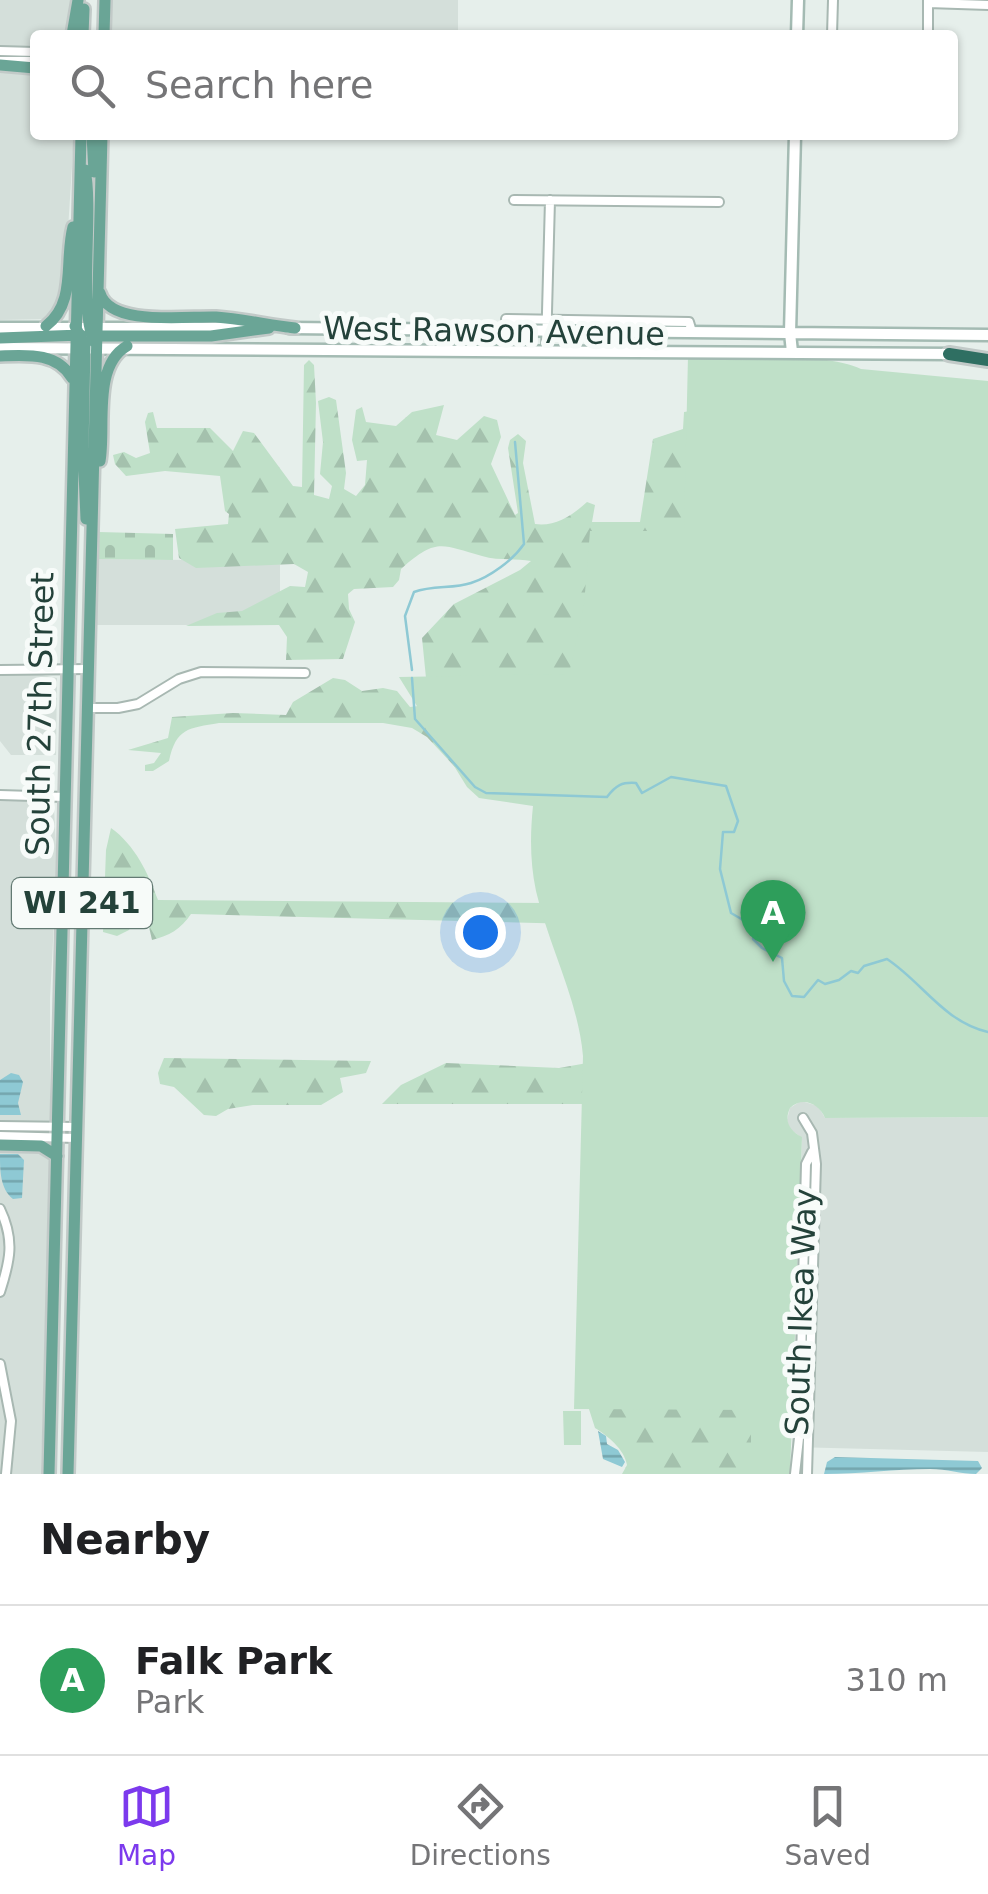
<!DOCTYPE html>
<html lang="en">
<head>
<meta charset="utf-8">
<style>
	body { margin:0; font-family:"DejaVu Sans",sans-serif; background:#f2f2f2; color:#202124 }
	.you { position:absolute; left:480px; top:932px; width:35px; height:35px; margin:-25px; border:8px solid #fff; border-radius:50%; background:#1a73e8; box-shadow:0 0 0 15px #1a73e833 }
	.badge { display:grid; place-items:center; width:65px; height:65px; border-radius:50%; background:#7c3aed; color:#fff; font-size:32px; font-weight:700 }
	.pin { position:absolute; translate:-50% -82px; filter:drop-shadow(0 2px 5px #0008) }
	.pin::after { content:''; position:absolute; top:52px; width:35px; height:30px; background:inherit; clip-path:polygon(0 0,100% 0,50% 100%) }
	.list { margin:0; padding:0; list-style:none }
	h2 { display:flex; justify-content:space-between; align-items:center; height:130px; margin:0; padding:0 40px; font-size:42px }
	h2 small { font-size:32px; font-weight:400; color:#757577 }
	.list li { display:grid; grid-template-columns:65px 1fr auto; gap:30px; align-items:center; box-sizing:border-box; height:150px; padding:0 40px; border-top:2px solid #e0e0e0 }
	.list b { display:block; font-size:38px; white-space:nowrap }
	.list p { margin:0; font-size:32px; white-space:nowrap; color:#757577 }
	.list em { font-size:32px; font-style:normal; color:#757577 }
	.icon { flex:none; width:55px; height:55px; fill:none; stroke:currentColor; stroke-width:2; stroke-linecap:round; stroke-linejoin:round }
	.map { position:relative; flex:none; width:988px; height:1474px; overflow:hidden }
	.search { position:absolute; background:#fff; box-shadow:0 2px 8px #0004; left:30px; right:30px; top:30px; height:110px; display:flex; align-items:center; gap:25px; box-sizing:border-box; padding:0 35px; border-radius:10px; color:#757577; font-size:38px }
	.sheet { height:280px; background:#fff }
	nav { display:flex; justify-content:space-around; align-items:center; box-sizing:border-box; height:140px; border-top:2px solid #e0e0e0; background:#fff; font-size:28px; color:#757577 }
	nav a { display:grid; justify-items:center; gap:5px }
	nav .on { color:#7c3aed }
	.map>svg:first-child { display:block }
	.built { fill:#d4dfda }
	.forest { fill:url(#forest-firs) }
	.cemetery { fill:url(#cemetery-stones) }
	.park { fill:#bfe0c8 }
	.water { fill:url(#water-rules) }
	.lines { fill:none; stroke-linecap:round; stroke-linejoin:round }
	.stream { stroke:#8ec9d4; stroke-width:2.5 }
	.street-casing { stroke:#a8b8b2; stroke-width:12 }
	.secondary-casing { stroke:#a4bbb3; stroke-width:15 }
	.primary-casing { stroke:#c2cac8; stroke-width:16 }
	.highway-casing { stroke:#c2cac8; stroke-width:18 }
	.street { stroke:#fff; stroke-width:8 }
	.secondary { stroke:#fff; stroke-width:10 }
	.primary { stroke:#6aa596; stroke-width:11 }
	.highway { stroke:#2f6f62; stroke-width:12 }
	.labels { text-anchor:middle; stroke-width:10; stroke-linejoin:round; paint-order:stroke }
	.shield { fill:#f7fbf9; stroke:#637a73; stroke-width:2.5 }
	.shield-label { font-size:30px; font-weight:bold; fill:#24423a }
	.street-label { font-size:32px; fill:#24423a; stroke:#f7fbf9 }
</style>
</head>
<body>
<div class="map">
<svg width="988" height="1474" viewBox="0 0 988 1474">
	<defs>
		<pattern id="forest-firs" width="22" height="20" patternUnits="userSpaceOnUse" patternTransform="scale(2.5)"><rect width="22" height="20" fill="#bfe0c8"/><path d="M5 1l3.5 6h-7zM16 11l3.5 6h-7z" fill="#a4c1ad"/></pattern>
		<pattern id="cemetery-stones" width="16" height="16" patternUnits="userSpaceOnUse" patternTransform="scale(2.5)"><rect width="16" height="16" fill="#bfe0c8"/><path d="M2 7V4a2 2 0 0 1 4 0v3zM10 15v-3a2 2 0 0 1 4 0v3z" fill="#a4c1ad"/></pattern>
		<pattern id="water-rules" width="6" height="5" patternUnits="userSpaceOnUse" patternTransform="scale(2.5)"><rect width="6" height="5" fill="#8ec9d4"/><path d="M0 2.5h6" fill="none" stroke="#74a5ad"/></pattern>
	</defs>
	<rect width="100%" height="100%" fill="#e6efeb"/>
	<path class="built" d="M0 0H75L72 35H35V135H74L64 293 49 319 0 320Z
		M111 0H458V35H110Z
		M97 559 280 561V625H95Z
		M0 674H37L57 678 56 755H11L0 741Z
		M0 799 47 800 54 808 57 865 50 998V1163L41 1474H0Z
		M801 1101 818 1106 825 1118 988 1117V1452L792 1447 802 1138 789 1128 787 1120 790 1108Z"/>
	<path class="forest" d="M309 360 314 365 316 403 314 495 329 499 332 486 320 474 323 442 318 401 329 397 336 400 346 473 344 489 356 496 365 485 367 460 357 461 352 440 356 410 362 407 366 422 396 426 412 412 444 405 436 435 457 440 484 416 497 420 501 437 491 464 515 515 518 513 508 448 510 440 518 434 526 441 523 463 535 524C555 527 573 515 587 502L595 505 592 522H640L653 439 683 429 684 412 726 406 783 1027 770 1474H622L627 1465C624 1449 608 1436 595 1428L588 1406 609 1104H382L401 1085 446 1063 559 1068 593 1062 650 926 191 914C181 929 169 936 152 940L149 927 135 921 129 930 117 936 103 932 106 850 111 828C135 845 148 873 158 900L549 903 608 818 481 795 427 737 412 728 383 723H219C189 728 176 728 169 761L153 771H145V765L154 763 161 753 128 750 168 738 172 717 233 713 286 715 293 702 333 678 345 680 362 691 383 688 397 691 410 707 434 704 427 688 422 638 454 604 520 570 531 561C516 558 498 561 482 556 441 545 437 537 401 569L399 580 393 587 354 589 348 594 349 609 355 622 343 659 286 660 287 637 279 625 186 626 217 613 242 611 290 586 305 587 308 572 294 564 196 568 179 558 175 529 228 524 229 514 225 511 220 476 165 471 126 476 115 464 113 455 124 452 136 458 150 453 145 422 148 413 153 412 157 428H210L233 451 243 431 254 433 293 486 302 487 304 365Z
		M164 1058 371 1061 366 1073 340 1078 343 1092 321 1105H253L228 1109 216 1116 204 1115 174 1087 160 1084 158 1073Z"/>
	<path class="cemetery" d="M99 532 173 534V560L97 559Z"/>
	<path class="park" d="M688 356C730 356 827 352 861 369L988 381V1117L825 1118C819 1103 802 1096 790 1108 784 1121 789 1130 802 1137L790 1474H751V1410L574 1409 583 1056C578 999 549 947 536 891 530 863 530 835 533 806L479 798 467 787 399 677 569 674 584 605 590 531H684Z
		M563 1411H581V1445H564Z"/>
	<path class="water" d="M11 1073 19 1075 23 1082 18 1103 21 1115H0V1080Z
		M0 1154H18L24 1160 22 1198 13 1199C0 1189 0 1170 0 1154Z
		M598 1431 606 1436 607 1444 618 1450 625 1462 622 1467 603 1459Z
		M835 1457 978 1461 982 1468 976 1474C961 1474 947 1469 930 1469 895 1469 860 1474 824 1474L827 1462Z"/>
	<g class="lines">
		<path class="stream" d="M412 670 405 616 414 592C433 585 453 589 471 583 490 577 513 560 524 544L515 442
			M412 678 415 719 475 787 486 793 607 797C616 785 622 782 636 783L642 793 671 777 726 786 738 821 734 832H723L720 869 731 913 755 927 753 939 762 948 782 958 784 981 792 996 804 997 818 980 825 984 839 980 851 971 858 973 864 966 887 959C922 982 944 1022 988 1032"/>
		<defs>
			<path id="street" d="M928 3 988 5
				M832 35 833 0
				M928 35V0
				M0 51 35 52
				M0 61H35
				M514 200 719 202
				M506 319 689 322 692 332
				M546 349 550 200
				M0 670 88 669
				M87 708H118L138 704 179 679 201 672 305 673
				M0 795 65 797
				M803 1118 812 1133 816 1164 807 1474
				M0 1126 76 1127
				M0 1136 76 1138
				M0 1209C15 1240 10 1261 0 1292
				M0 1364 11 1421 6 1474
				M795 1474 799 1438 806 1164 812 1152"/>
			<path id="secondary" d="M797 35 798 0
				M0 328H242
				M289 328 988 335
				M0 348 952 354
				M792 352 790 333 795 135"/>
			<path id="primary" d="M72 35 78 0
				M83 35 84 9
				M104 35 105 0
				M0 65 35 68
				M92 135 94 172
				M85 170C94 211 77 318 96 344
				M100 293C110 327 187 316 216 317 242 319 269 325 295 328
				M46 326C77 302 64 261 73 227
				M75 326 85 346 83 448 86 519
				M95 336H211L269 328
				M0 338 81 335
				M0 356C27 355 57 352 72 378
				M100 461C106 428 92 366 127 346
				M0 1145 41 1146 57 1156
				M49 1474 81 135
				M68 1474 102 135"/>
			<path id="highway" d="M949 354 988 360"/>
		</defs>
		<use href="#street" class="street-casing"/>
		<use href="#secondary" class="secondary-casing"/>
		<use href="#primary" class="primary-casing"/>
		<use href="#highway" class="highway-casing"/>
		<use href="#street" class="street"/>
		<use href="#secondary" class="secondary"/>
		<use href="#primary" class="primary"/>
		<use href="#highway" class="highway"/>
	</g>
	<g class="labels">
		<rect class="shield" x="12" y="878" width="140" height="50" rx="8"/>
		<g class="shield-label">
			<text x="82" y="913">WI 241</text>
		</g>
		<g class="street-label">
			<text transform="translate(494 331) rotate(1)" y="11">West Rawson Avenue</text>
			<text transform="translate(40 714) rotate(-89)" y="11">South 27th Street</text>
			<text transform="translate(801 1312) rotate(-88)" y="11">South Ikea Way</text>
		</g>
	</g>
</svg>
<div class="you"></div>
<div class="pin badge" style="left:773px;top:962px;background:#2e9e5b">A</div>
<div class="search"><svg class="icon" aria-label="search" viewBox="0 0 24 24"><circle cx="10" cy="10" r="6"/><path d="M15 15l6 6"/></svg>Search here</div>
</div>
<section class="sheet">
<h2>Nearby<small></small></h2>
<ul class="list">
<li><span class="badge" style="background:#2e9e5b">A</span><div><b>Falk Park</b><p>Park</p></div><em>310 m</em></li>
</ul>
</section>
<nav>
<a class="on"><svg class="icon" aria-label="map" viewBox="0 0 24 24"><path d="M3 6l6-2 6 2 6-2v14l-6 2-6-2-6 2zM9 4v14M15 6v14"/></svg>Map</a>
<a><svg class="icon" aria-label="directions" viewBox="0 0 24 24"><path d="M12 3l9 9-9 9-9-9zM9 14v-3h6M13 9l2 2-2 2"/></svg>Directions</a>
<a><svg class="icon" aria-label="saved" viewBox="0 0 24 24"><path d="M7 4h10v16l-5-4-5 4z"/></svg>Saved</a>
</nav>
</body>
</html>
